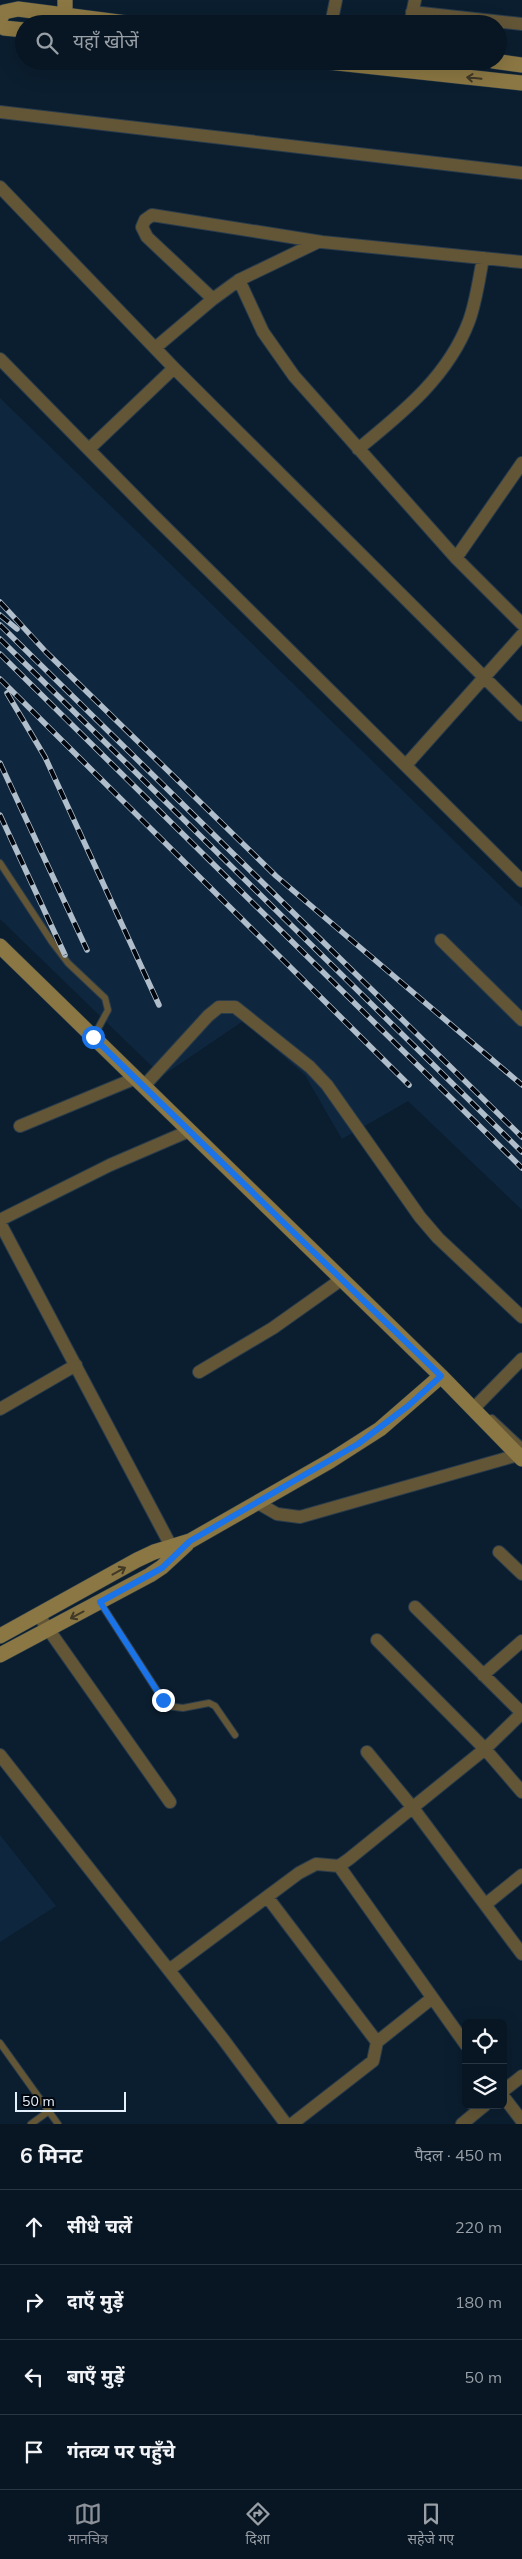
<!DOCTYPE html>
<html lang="hi">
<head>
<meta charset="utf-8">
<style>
	body { margin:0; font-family:Mulish,"Noto Sans Devanagari",sans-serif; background:#111f2b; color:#f1f3f6 }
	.controls { position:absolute; right:15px; bottom:15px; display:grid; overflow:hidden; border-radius:8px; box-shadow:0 5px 20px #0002 }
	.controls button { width:45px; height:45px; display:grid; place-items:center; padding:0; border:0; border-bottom:1px solid #293541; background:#081623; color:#f1f3f6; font:25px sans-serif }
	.scale { position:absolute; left:15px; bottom:12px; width:111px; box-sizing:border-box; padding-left:5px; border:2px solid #e5f1fd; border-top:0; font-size:14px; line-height:18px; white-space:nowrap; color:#e5f1fd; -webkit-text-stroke:4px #02070f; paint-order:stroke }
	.stop { position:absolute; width:15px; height:15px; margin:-11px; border:4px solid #1a73e8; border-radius:50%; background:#fff }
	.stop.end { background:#1a73e8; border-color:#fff; box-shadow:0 1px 5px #0008 }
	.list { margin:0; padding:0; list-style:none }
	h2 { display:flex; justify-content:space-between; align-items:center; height:65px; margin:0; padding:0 20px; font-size:21px }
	h2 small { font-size:16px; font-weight:400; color:#989fa6 }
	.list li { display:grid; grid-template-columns:32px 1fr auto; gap:15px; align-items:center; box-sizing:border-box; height:75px; padding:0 20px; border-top:1px solid #293541 }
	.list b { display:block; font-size:19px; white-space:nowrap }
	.list em { font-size:16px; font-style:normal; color:#989fa6 }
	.icon { flex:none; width:28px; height:28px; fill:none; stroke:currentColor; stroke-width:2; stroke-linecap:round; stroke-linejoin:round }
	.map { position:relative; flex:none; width:522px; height:2124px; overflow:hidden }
	.search { position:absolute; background:#081623; box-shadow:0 5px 20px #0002; left:15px; right:15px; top:15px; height:55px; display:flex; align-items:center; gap:12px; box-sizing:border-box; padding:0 18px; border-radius:28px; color:#989fa6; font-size:19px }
	.sheet { height:365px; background:#081623 }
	nav { display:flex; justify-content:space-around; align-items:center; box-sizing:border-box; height:70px; border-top:1px solid #293541; background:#081623; font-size:14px; color:#989fa6 }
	nav a { display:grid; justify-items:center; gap:2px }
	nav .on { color:#8c9099 }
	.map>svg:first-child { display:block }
	.built { fill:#0f273e }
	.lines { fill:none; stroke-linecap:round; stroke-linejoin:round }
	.lane-casing { stroke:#2a3c4c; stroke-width:8 }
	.street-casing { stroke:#2a3c4c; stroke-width:14 }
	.secondary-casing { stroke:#2a3c4c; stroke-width:16 }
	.lane { stroke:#635637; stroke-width:6 }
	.street { stroke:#635637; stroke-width:12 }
	.secondary { stroke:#8b7743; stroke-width:15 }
	.rail-casing { stroke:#b0becb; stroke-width:5.5 }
	.rail { stroke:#02070f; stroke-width:4; stroke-dasharray:11; stroke-linecap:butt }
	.oneway { stroke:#403926 }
	.route { stroke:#1a73e8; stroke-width:6 }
</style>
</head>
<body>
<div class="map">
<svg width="522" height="2124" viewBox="0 0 522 2124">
	<rect width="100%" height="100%" fill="#0b1e2f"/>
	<path class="built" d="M0 398 522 907V1210L408 1101 342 1139 305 1075 243 1021 162 1076 0 919Z
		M0 1835 56 1906 0 1942Z"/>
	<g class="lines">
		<defs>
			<path id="lane" d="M0 863 52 942 68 963 105 998 108 1010 94 1036
				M487 1419 492 1418 522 1446
				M100 1602 167 1706 183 1708 209 1703 215 1706 235 1735
				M0 2043 58 2124
				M31 2124 49 2111"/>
			<path id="street" d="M412 12 522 24
				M331 24 336 0
				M410 24 415 0
				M0 112 522 173
				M0 187 174 368 522 715
				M239 280 263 332 294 376 456 558 522 624
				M213 299 147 237 142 227 145 220 152 215 322 242 522 262
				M155 348 213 299 239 280 318 242
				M0 359 155 517 522 881
				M89 449 174 368
				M358 449C402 413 448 377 469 321 476 302 479 279 483 258
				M456 558 522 463
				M406 765 522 635
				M441 940 522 1020
				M144 1086 208 1016 219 1007H235L310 1067 327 1085 420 1217 438 1238 522 1317
				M20 1126 136 1078
				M0 1220 110 1165 189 1131
				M0 1223 171 1546
				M199 1372 273 1328 342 1279
				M0 1409 76 1365
				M473 1409 522 1359
				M258 1503 277 1514 300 1517 518 1455
				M499 1552 522 1574
				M39 1616 170 1802
				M377 1640 485 1749 522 1792
				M483 1675 522 1641
				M367 1752 413 1808 522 1954
				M0 1755 223 2039 286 2124
				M339 1866 466 2045
				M268 1898 377 2042 431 1999
				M486 1904 522 1875
				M169 1970 299 1873 316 1864 339 1866 349 1859 485 1749 522 1713 415 1607
				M503 2091 522 2076
				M503 2096 522 2121
				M292 2124 373 2061 377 2042
				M462 2124 485 2105"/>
			<path id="secondary" d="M0 19 4 12 18 9 134 24
				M0 24 4 28 24 30
				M65 24V0
				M319 61 522 83
				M493 61 522 65
				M0 946 441 1376 522 1459
				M0 1636 137 1560 154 1552 190 1541 330 1461 380 1429 441 1376
				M0 1655 150 1575 162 1567 187 1544"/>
		</defs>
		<use href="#lane" class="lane-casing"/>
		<use href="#street" class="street-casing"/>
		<use href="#secondary" class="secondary-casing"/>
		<use href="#lane" class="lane"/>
		<use href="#street" class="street"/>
		<use href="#secondary" class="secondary"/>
		<defs>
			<path id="rail" d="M0 602 46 652 276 876 522 1085
				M0 615 17 629
				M0 625 522 1137
				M0 639 522 1152
				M0 654 522 1168
				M0 679 409 1085
				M7 693 45 757 159 1005
				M0 763 87 950
				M0 815 65 955"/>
		</defs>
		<use href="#rail" class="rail-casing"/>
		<use href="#rail" class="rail"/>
	</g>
	<defs><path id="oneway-shaft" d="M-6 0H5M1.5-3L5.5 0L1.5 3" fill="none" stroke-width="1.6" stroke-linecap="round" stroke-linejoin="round" transform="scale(1.25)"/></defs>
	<g class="oneway">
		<use href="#oneway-shaft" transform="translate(474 78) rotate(-174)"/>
		<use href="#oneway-shaft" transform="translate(119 1571) rotate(-29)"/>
		<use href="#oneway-shaft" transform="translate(77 1615) rotate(152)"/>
	</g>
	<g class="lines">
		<path class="route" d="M93 1037 441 1376 408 1406 358 1444 190 1541 162 1568 100 1602 163 1700"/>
	</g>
</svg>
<div class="controls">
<button><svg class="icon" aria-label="locate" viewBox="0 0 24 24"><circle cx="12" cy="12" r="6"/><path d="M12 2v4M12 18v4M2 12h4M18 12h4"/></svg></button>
<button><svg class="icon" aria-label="layers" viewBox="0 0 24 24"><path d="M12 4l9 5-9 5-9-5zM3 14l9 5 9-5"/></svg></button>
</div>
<div class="scale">50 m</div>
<div class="stop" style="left:93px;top:1037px"></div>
<div class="stop end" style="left:163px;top:1700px"></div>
<div class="search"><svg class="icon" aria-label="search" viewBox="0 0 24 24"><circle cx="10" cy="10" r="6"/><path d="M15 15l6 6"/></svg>यहाँ खोजें</div>
</div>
<section class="sheet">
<h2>6 मिनट<small>पैदल · 450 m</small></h2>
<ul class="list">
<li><svg class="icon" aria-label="ahead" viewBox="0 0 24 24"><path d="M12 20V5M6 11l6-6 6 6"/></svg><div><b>सीधे चलें</b></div><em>220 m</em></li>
<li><svg class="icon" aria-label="right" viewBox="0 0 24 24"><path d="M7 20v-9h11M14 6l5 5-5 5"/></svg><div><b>दाएँ मुड़ें</b></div><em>180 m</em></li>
<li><svg class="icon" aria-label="left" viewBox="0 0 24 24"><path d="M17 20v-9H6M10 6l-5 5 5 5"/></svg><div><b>बाएँ मुड़ें</b></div><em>50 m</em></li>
<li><svg class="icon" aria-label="arrive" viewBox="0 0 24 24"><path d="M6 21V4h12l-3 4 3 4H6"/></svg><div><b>गंतव्य पर पहुँचे</b></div></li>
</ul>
</section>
<nav>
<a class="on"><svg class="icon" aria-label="map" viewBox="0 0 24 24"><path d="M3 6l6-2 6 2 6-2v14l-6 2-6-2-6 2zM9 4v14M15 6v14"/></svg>मानचित्र</a>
<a><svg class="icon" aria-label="directions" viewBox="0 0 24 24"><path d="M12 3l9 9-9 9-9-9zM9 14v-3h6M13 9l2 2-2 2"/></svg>दिशा</a>
<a><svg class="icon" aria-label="saved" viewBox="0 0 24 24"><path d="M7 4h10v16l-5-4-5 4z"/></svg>सहेजे गए</a>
</nav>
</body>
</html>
